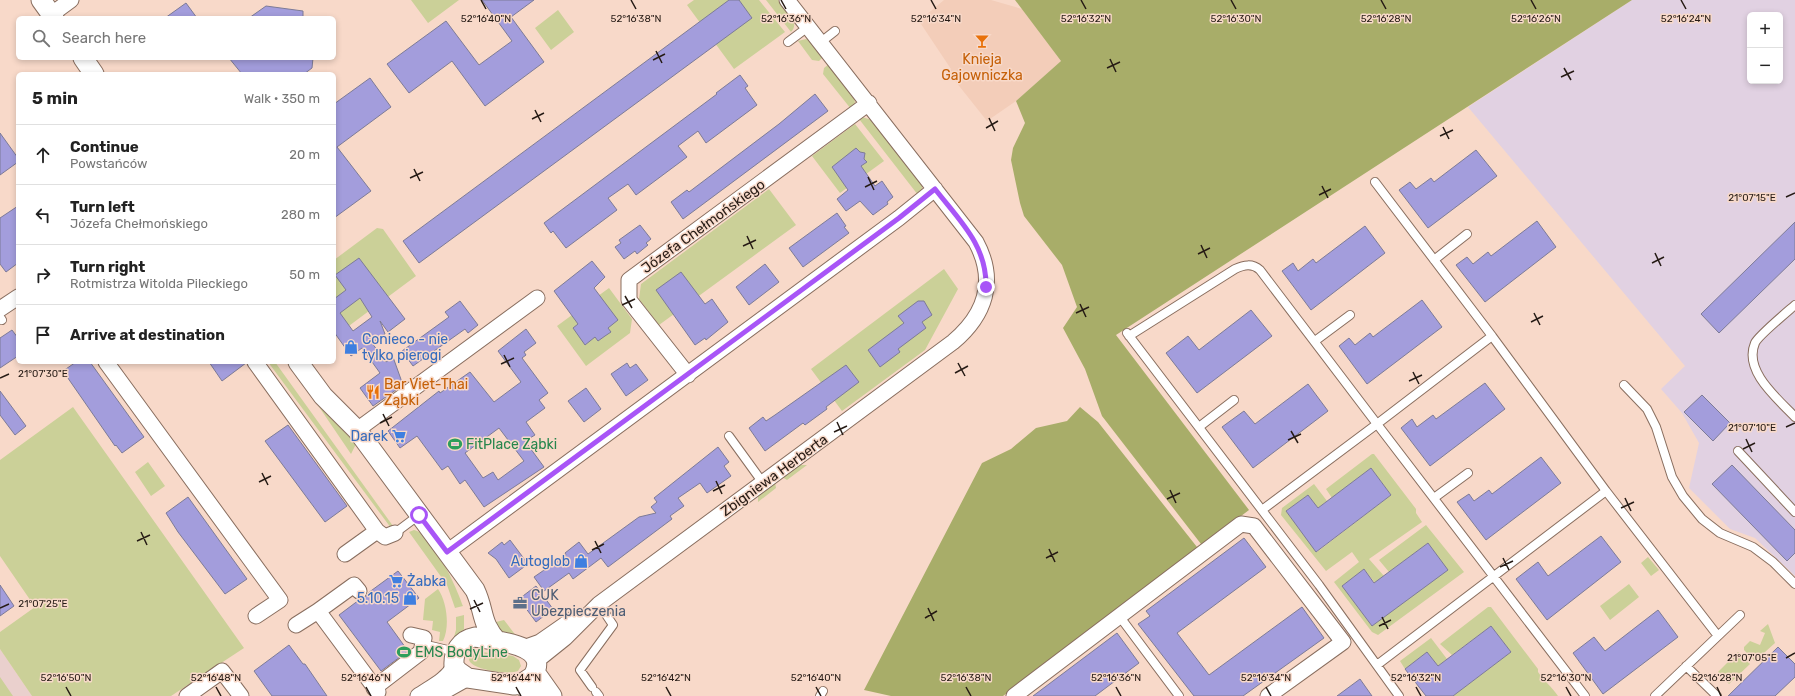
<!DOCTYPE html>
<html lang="en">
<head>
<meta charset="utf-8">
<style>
	body { margin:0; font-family:Rubik,sans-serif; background:#f6f6f6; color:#222 }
	.controls { position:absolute; right:12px; top:12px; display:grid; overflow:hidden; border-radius:6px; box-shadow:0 2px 6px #0003 }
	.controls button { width:36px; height:36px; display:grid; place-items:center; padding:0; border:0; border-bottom:1px solid #e0e0e0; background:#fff; color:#222; font:20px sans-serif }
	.stop { position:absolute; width:12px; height:12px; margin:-9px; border:3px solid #a855f7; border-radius:50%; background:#fff }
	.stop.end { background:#a855f7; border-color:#fff; box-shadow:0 1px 4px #0008 }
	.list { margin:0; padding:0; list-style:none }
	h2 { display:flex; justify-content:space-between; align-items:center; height:52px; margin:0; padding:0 16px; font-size:17px }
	h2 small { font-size:13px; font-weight:400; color:#767676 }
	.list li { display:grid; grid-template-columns:26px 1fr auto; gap:12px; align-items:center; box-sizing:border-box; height:60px; padding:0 16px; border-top:1px solid #e0e0e0 }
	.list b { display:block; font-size:15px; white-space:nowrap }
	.list p { margin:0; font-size:13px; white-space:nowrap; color:#767676 }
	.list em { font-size:13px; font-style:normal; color:#767676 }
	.icon { flex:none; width:22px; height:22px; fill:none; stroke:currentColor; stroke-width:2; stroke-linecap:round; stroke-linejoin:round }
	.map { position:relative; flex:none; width:1795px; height:696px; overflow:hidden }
	.search { position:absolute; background:#fff; box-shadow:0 2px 6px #0003; left:16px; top:16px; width:320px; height:44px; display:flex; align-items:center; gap:10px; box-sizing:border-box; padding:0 14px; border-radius:6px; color:#767676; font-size:15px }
	.panel { position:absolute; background:#fff; box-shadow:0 2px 6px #0003; left:16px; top:72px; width:320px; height:292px; border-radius:6px }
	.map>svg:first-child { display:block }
	.built { fill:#f3cdb9 }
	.industrial { fill:#e1d1e2; fill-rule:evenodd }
	.education { fill:#ead0cd }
	.green { fill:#cbd098 }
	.forest { fill:#a8ad69 }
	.building { fill:#a39ddc; stroke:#7d7b97; fill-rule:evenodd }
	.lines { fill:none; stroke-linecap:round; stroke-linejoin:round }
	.service-casing { stroke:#896e5f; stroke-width:10 }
	.minor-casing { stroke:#896e5f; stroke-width:17 }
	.tertiary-casing { stroke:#896e5f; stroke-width:21 }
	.service { stroke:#fff; stroke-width:8 }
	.minor { stroke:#fff; stroke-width:15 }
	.tertiary { stroke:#fff; stroke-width:19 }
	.route { stroke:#a855f7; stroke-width:5 }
	.ticks { fill:none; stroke:#261b15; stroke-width:1.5 }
	.labels { text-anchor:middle; stroke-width:3; stroke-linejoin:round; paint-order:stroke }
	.food-label { font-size:14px; fill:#c56008; stroke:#f8d9c9 }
	.street-label { font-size:14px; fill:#261b15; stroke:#f8d9c9 }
	.shop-label { font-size:14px; fill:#366cbe; stroke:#f8d9c9; text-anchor:end }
	.leisure-label { font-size:14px; fill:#27864d; stroke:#f8d9c9; text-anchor:start }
	.service-label { font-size:14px; fill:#4e5e75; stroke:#f8d9c9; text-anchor:start }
	.ticks-label { font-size:10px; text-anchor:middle; fill:#261b15; stroke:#f8d9c9; stroke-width:3; stroke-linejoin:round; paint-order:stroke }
</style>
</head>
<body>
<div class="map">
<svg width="1795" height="696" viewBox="0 0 1795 696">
	<rect width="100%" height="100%" fill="#f8d9c9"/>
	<path class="built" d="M944 0H991L1022 9 1061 61 1016 101 987 121 948 72 951 69 919 21Z"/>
	<path class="industrial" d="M1632 0H1795V576L1755 538 1730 529 1689 488 1699 443 1682 413 1661 389 1685 366 1468 107ZM1750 15H1780V81H1750Z"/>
	<path class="education" d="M0 649 32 696H0Z"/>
	<path class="green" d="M411 0H459L428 23Z
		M694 0H759L785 32 734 69 687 5Z
		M766 0H778C785 9 801 22 791 32Z
		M558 10 574 32 551 50 535 28Z
		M806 39 811 41 823 57 819 61 812 60 798 41Z
		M829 64 854 97 855 103 851 109 823 74 824 68Z
		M862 117 872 120 922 184V190L918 195 859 119Z
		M855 124 884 161 840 193 812 156Z
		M769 189 796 225 659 325 639 299 641 284Z
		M377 228 383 229 416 276 334 337V260Z
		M944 269 958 289 925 350 842 411 811 369Z
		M609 288 632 319 630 333 586 366 557 326Z
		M268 362H275L393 526 391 528Z
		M313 398 355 441 356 444 351 454Z
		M73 407 244 648 171 696H32L0 649V632L35 607 0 556V460Z
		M1372 454H1374L1416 509V513L1422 522 1369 559 1384 576 1375 583 1364 569 1342 586 1372 626 1447 570 1428 543 1389 572 1379 560 1426 525 1464 572 1378 635 1372 632 1334 582 1359 562 1352 552 1326 571 1281 515 1282 508 1314 484 1327 501 1318 508 1308 495 1286 511 1317 552 1391 495 1371 468 1332 498 1326 489Z
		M148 462 165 486 151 496 135 472Z
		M798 465H807L787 480 782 477Z
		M775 482 776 488 758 502V495Z
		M414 530C433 534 457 588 463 606L455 608 447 585 409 532Z
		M1648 557 1659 570 1651 576 1641 563Z
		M1629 584 1639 597 1610 620 1600 606Z
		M438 589C447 602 450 627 443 641H439L440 632 432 630 433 621 423 620 425 599Z
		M1488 607H1491L1538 669V672C1544 681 1552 687 1558 696H1453L1511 652 1491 626 1452 655 1440 644Z
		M464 615V629L452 644 456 630V617Z
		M504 620 517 637 505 635 492 623Z
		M1768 624 1775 643 1755 661 1744 650V647L1750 641 1760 645 1765 633 1760 631Z
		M1431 638 1447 659 1438 666 1427 652 1405 669 1400 661Z
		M474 651 513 656 519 660 521 666 518 671C509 675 472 670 469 660L470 655Z
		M1738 652 1750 664 1729 684 1718 672Z
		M0 677 13 696H0Z"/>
	<path class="forest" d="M1015 0H1632L1116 335 1249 510 1003 696H891L864 690 982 463 1011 449 1036 428 1067 421 1080 407 1098 422 1197 547 1201 544 1102 416 1085 369 1063 328 1077 307 1062 265 1024 216 1020 203 1011 160 1013 148 1025 123 1016 101 1061 61Z"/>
	<path class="building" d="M482 0H534L511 17 544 62 485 106 452 61 409 93 387 64 446 21 479 65 512 41Z
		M729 0H739L752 18 419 263 403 241Z
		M186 3 197 18H165Z
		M266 6 303 11V18H249Z
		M229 58H313L312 68 304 74H242Z
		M740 75 748 86 745 88 757 105 706 143 698 131 678 146 687 157 636 195 628 184 608 198 617 210 566 248 553 231 551 233 544 223 717 94 716 93Z
		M370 78 391 107 337 147 371 191 334 218V104Z
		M815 94 828 111 683 219 671 202 687 190 689 192 779 124Z
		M0 133 18 158V162L0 175Z
		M856 148 860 152 865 153 864 159 867 162 861 166 875 186 882 181 893 197 887 202 888 204 873 215 860 201 846 211 837 199 848 190 832 167Z
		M1476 150 1497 176 1428 228 1399 190 1410 182 1416 189 1431 178 1434 182Z
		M18 206V263L6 272 0 264V218Z
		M837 213 846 226 844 227 849 233 803 267 789 248Z
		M1537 221 1556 247 1485 302 1456 265 1467 257 1473 264 1488 252 1491 256Z
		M1795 222V259L1719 333 1701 314Z
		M640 225 651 239 646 243 648 245 637 254 635 251 624 259 615 247 621 243 619 240Z
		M1365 226 1385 253 1311 310 1282 271 1293 263 1298 271 1313 259 1316 263Z
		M359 258 405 319 388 332 380 321 385 334 372 343 386 362 393 357 403 385 373 406 360 388 380 373 362 348 351 356 334 332V299L346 290 335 275ZM360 298 372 317 353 331 340 313Z
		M592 261 605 277 594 288 618 320 608 328 611 332 605 336 598 341 595 337 585 345 573 328 578 324 554 291Z
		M765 264 779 282 749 305 736 287Z
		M681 272 705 304 712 299 728 322 706 340 705 338 695 345 656 290Z
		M1422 300 1442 327 1367 384 1339 346 1349 338 1355 345 1370 333 1373 337Z
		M460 301 478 325 468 333 465 329 413 366 402 351 449 317 445 312Z
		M918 301H924L932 315 922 322 926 328 898 349 900 352 880 367 868 350 904 323 898 316Z
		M1251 310 1272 336 1197 393 1166 353 1188 336 1199 350Z
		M526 329 536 343 524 352 526 355 522 358 548 393 539 400 545 408 526 422 535 435 525 441 544 467 484 507 465 480 460 484 448 466 442 470 417 436 400 448 388 431 439 391 440 393 470 372 494 402 521 382 498 351ZM499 428 524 461 498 480 493 472 483 478 465 453Z
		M12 330 18 338V356L0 368V338Z
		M76 362H90L144 437 122 453 116 445 115 446 63 371Z
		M209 362H246V363L222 381Z
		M627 363 630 368 636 364 648 380 626 396 611 374Z
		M846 365 859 382 826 407 827 409 805 425 803 423 765 451 749 428 763 417 766 421 775 415Z
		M1485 383 1505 409 1430 466 1401 428 1412 419 1417 427 1433 415 1436 419Z
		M1308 384 1328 411 1253 468 1222 427 1244 411 1255 424Z
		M586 388 601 409 584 422 568 401Z
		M0 391 26 426 15 435 0 415Z
		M1702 395 1730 423 1713 441 1684 412Z
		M288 425 347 506 325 522 265 441Z
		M718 447 729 462 724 466 731 476 707 493 700 483 678 498 684 506 670 516 672 519 608 567 601 558 573 579 569 573 544 591 534 577 566 555 565 553 579 542 588 554 639 517 656 513 651 507 657 502 654 498Z
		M1541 457 1561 483 1486 540 1457 502 1469 494 1474 501 1489 490 1492 494Z
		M1732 465 1795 530V553L1787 561 1712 484Z
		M1371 468 1391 495 1316 552 1286 511 1308 495 1318 508Z
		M188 497 247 579 225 594 178 532 166 513Z
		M1601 536 1621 562 1547 620 1516 579 1538 562 1548 576Z
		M1244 538 1266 567 1177 633 1209 675 1302 607 1324 638 1243 696H1194L1138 624 1150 616 1146 611Z
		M510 540 528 564 509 578 496 559 488 553 502 542 504 545Z
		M1428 543 1448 570 1372 626 1342 586 1364 569 1374 583Z
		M398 571 419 598 387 622 408 651 381 671 339 615 359 600 364 598 368 593Z
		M0 585 14 606 0 616Z
		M536 586 553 609 536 622 519 599Z
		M1658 610 1678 637 1603 694 1573 653 1594 637 1605 651Z
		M1491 626 1511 652 1453 696H1426L1405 669 1427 652 1438 666Z
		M1117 633 1139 663 1095 696H1033Z
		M289 645 303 664H305L327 696H272L254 671Z
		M1778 647 1795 664V677L1775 696H1728Z
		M1360 679 1372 696H1337Z"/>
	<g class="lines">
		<defs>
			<path id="service" d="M788 42 808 27
				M821 42 835 31
				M1375 182 1492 336
				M1434 260 1467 234
				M1795 305C1787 312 1758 336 1755 343 1743 371 1778 399 1795 417
				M0 317 2 320
				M1127 333 1319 585 1399 696
				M1129 336 1235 269C1244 265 1252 263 1260 270L1377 424 1492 336 1606 491
				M1315 341 1350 315
				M1624 385 1647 409 1656 427 1672 477 1683 496 1702 519 1720 533 1753 547 1773 562 1795 584
				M1199 427 1234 400
				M729 436 763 483
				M1738 451 1795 512
				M1434 498 1468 473
				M1262 510 1377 424 1585 696
				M395 533 419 515
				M1120 617 1179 696
				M431 646 456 652
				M1377 665 1606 491 1718 636
				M1686 666 1717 696
				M592 687 580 670 613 625 599 604
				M596 692 599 696
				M820 696 823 691
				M1655 696 1740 615"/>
			<path id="minor" d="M52 14 71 0
				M0 309 18 297
				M106 362 280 600 256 616
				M255 362 377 531 385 537 395 533
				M688 375 629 300V280L869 103
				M357 430 537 298
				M447 552 899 218 935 189
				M345 554 377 531
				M359 591 354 585 318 611 378 692
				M296 625 318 611
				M526 647 540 642 576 617
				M535 662 565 638 599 604 953 342C985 315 997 281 976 242L787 0
				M374 688 421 652 424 638 411 635
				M187 696 222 671 241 696
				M418 696C431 687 447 680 454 666
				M436 696 468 678
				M1014 696 1241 524 1254 526 1343 642 1268 696"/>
			<path id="tertiary" d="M41 0 54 18
				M83 58 94 74
				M298 362 323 396 357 430 475 590C485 611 480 623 498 642
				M475 637C493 641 552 643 533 676L521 684 514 685 468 678 458 671 454 666C453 652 460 640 475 637Z
				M535 672 552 696
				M521 684 535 696"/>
		</defs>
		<use href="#service" class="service-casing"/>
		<use href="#minor" class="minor-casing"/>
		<use href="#tertiary" class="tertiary-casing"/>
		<use href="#service" class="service"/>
		<use href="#minor" class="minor"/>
		<use href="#tertiary" class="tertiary"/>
	</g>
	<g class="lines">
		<path class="route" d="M419 515 447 552 899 218 935 189C959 220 987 245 986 287"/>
	</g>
	<path class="ticks" d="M481 0 486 9M631 0 636 9M781 0 786 9M931 0 936 9M1081 0 1086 9M1231 0 1236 9M1381 0 1386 9M1531 0 1536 9M1681 0 1686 9M656 51 662 63M1110 59 1116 72M653 60 665 54M1107 68 1120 62M1564 68 1571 80M1561 77 1574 71M535 110 541 122M989 118 995 131M532 119 544 113M1443 127 1449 139M986 128 998 121M1440 136 1453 130M414 169 420 181M868 177 874 190M410 178 423 172M1322 186 1328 198M865 187 877 181M1319 195 1331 189M1786 197 1795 193M747 236 753 249M1201 245 1207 258M743 246 756 240M1655 253 1661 266M1198 254 1210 248M1652 263 1664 257M625 296 632 308M1080 304 1086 317M622 305 635 299M1076 313 1089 307M1534 313 1540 325M1531 322 1543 316M504 355 510 367M958 363 965 376M501 364 514 358M1413 372 1419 384M955 373 968 366M0 378 9 374M1409 381 1422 375M383 414 389 426M837 422 843 435M380 423 392 417M1786 427 1795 423M1291 431 1298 443M834 432 847 426M1746 439 1752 452M1288 440 1301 434M1743 449 1755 443M262 473 268 485M716 481 722 494M259 482 271 476M1170 490 1176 503M713 491 725 485M1625 498 1631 511M1167 499 1180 493M1621 508 1634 502M141 532 147 545M137 541 150 535M595 541 601 553M1049 549 1055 562M592 550 604 544M1046 558 1058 552M1503 558 1509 570M1500 567 1513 561M474 600 480 612M0 608 9 604M928 608 934 621M470 609 483 603M1382 617 1388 629M925 618 937 611M1379 626 1391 620M1786 658 1795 653M66 687 71 696M216 687 221 696M366 687 371 696M516 687 521 696M666 687 671 696M816 687 821 696M966 687 971 696M1116 687 1121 696M1266 687 1271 696M1416 687 1421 696M1566 687 1571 696M1717 687 1721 696"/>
	<defs>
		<symbol id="bar-bare" viewBox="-9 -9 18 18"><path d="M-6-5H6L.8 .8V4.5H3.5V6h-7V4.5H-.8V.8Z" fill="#e8710a" stroke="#f8d9c9" stroke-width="2.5" paint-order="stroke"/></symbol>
		<symbol id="shop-bare" viewBox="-9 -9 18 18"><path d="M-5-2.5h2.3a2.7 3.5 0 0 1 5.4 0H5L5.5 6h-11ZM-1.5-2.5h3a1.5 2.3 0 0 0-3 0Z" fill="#3f7fe0" stroke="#f8d9c9" stroke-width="2.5" paint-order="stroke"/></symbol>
		<symbol id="restaurant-bare" viewBox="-9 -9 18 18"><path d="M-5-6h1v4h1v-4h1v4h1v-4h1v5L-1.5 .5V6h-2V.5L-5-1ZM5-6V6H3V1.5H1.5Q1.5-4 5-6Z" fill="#e8710a" stroke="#f8d9c9" stroke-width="2.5" paint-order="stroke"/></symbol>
		<symbol id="supermarket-bare" viewBox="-9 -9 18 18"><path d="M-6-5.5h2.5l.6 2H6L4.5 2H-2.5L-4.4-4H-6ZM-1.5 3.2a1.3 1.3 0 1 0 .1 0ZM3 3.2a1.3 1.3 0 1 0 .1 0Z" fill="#3f7fe0" stroke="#f8d9c9" stroke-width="2.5" paint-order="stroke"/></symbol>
		<symbol id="stadium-bare" viewBox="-9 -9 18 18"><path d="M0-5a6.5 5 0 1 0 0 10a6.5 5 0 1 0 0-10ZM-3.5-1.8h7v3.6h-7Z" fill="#2e9e5b" stroke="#f8d9c9" stroke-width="2.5" paint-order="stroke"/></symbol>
		<symbol id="office-bare" viewBox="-9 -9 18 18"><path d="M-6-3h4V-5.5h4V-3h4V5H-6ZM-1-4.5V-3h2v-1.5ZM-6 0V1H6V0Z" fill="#5c6f8a" stroke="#f8d9c9" stroke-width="2.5" paint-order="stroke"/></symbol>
	</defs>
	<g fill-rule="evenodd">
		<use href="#bar-bare" x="972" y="31" width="20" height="20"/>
		<use href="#shop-bare" x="341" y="337" width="20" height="20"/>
		<use href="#restaurant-bare" x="363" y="382" width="20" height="20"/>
		<use href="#supermarket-bare" x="389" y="426" width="20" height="20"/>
		<use href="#stadium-bare" x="445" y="434" width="20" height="20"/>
		<use href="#shop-bare" x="571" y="551" width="20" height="20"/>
		<use href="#supermarket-bare" x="386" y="571" width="20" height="20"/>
		<use href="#shop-bare" x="400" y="588" width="20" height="20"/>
		<use href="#office-bare" x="510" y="593" width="20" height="20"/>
		<use href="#stadium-bare" x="394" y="642" width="20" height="20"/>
	</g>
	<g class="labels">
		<g class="food-label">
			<text x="982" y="64">Knieja<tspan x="982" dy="16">Gajowniczka</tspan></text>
			<text x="384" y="389" text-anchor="start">Bar Viet-Thai<tspan x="384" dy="16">Ząbki</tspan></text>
		</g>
		<g class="street-label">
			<text transform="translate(703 226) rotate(-36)" y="5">Józefa Chełmońskiego</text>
			<text transform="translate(774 475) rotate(-36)" y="5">Zbigniewa Herberta</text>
		</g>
		<g class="shop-label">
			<text x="362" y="344" text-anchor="start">Conieco - nie<tspan x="362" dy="16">tylko pierogi</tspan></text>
			<text x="388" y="441">Darek</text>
			<text x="570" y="566">Autoglob</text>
			<text x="407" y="586" text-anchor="start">Żabka</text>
			<text x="399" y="603">5.10.15</text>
		</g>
		<g class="leisure-label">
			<text x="466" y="449">FitPlace Ząbki</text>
			<text x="415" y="657">EMS BodyLine</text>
		</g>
		<g class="service-label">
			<text x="531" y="600">CUK<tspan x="531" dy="16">Ubezpieczenia</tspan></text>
		</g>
	</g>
	<g class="ticks-label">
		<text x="486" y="22">52°16'40"N</text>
		<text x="636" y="22">52°16'38"N</text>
		<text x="786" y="22">52°16'36"N</text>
		<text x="1236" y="22">52°16'30"N</text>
		<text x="1386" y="22">52°16'28"N</text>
		<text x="1536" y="22">52°16'26"N</text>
		<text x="1686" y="22">52°16'24"N</text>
		<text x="936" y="22">52°16'34"N</text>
		<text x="1086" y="22">52°16'32"N</text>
		<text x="1752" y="201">21°07'15"E</text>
		<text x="43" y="377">21°07'30"E</text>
		<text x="1752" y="431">21°07'10"E</text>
		<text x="43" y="607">21°07'25"E</text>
		<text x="1752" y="661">21°07'05"E</text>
		<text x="66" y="681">52°16'50"N</text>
		<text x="216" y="681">52°16'48"N</text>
		<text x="366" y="681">52°16'46"N</text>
		<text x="516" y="681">52°16'44"N</text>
		<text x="666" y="681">52°16'42"N</text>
		<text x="816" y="681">52°16'40"N</text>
		<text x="966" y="681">52°16'38"N</text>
		<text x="1116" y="681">52°16'36"N</text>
		<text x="1266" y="681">52°16'34"N</text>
		<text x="1416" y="681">52°16'32"N</text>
		<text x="1566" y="681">52°16'30"N</text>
		<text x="1717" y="681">52°16'28"N</text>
	</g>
</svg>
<div class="controls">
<button>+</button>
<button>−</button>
</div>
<div class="stop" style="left:419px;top:515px"></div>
<div class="stop end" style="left:986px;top:287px"></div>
<div class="search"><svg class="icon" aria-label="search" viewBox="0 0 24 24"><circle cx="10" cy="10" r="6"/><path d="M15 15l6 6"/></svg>Search here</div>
<section class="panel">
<h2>5 min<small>Walk · 350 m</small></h2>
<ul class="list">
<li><svg class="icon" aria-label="ahead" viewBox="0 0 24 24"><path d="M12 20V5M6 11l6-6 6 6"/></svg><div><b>Continue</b><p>Powstańców</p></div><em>20 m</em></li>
<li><svg class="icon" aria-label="left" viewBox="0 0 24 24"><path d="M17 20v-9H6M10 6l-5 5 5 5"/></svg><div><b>Turn left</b><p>Józefa Chełmońskiego</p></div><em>280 m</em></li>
<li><svg class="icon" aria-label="right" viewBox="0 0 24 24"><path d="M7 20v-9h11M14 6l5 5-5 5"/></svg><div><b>Turn right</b><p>Rotmistrza Witolda Pileckiego</p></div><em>50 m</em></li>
<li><svg class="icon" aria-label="arrive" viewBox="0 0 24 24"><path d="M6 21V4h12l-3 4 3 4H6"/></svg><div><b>Arrive at destination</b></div></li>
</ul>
</section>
</div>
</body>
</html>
